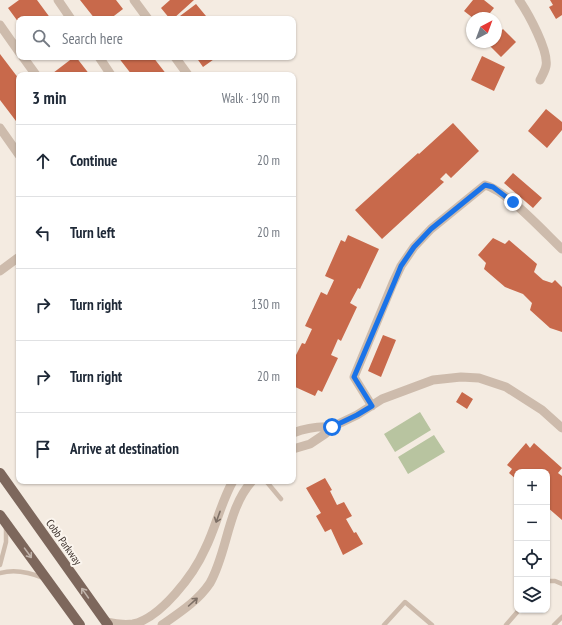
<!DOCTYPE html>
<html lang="en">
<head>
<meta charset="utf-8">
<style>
	body { margin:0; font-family:"PT Sans Narrow",sans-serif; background:#f2f2f3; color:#1f2937 }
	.controls { position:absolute; right:12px; bottom:12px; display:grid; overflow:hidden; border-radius:8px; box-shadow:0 1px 3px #0004 }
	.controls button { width:36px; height:36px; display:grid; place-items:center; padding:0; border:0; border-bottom:1px solid #e0e1e3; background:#fff; color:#1f2937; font:20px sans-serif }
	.compass { position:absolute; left:466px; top:12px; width:36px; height:36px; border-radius:50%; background:#fff; box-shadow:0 1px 3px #0004; rotate:41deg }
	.stop { position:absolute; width:12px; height:12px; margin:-9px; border:3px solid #1a73e8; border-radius:50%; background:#fff }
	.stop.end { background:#1a73e8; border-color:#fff; box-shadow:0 1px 4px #0008 }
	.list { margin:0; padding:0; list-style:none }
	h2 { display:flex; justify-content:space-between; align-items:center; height:52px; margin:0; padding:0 16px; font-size:17px }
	h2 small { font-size:13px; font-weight:400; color:#747a83 }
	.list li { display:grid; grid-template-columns:26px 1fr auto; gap:12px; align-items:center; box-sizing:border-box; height:72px; padding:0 16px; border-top:1px solid #e0e1e3 }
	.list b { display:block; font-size:15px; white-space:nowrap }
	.list em { font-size:13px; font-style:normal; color:#747a83 }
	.icon { flex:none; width:22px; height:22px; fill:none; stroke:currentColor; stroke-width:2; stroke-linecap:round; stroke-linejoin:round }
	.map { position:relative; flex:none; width:562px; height:625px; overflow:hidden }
	.search { position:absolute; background:#fff; box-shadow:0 1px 3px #0004; left:16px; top:16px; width:280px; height:44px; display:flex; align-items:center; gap:10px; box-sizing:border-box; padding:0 14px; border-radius:8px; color:#747a83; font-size:15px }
	.panel { position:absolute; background:#fff; box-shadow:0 1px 3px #0004; left:16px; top:72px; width:280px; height:412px; border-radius:8px }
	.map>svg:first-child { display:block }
	.green { fill:#b8c4a0 }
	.building { fill:#c8694b }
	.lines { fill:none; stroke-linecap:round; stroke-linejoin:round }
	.lane { stroke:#cdbbac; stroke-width:4.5 }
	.street { stroke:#cdbbac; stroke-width:9 }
	.primary { stroke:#7d675c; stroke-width:10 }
	.oneway { stroke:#7d6f65 }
	.oneway2 { stroke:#c2b5ac }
	.route { stroke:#1a73e8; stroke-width:5 }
	.labels { text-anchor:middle; stroke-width:4; stroke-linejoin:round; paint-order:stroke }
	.street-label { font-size:11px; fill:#3b302b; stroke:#fbf5ee }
</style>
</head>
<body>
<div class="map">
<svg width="562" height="625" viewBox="0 0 562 625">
	<rect width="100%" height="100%" fill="#f4ebe1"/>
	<path class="green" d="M420 412 431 430 395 452 384 434Z
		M434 435 445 452 408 474 398 457Z"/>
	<path class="building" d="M19 0H37L51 19H19V23L8 8Z
		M80 0H116L123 9 110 19H95Z
		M170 0H194L173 19H170L161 8Z
		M473 0H484L494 8 486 18H473L464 11Z
		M550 0H562V15L556 19 549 7 553 5Z
		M196 4 206 16 203 19H176Z
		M503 29 516 42 501 57 488 44 490 42H496V36Z
		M0 54 19 79V125L0 100Z
		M482 56 505 67 494 91 471 80Z
		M74 57H76L90 75H54L53 73Z
		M118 57H153L167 75H132Z
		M196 57H217L203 67Z
		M546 109 562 122V130L547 148 528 131Z
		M453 123 479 151 451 178 446 173 440 179 444 182 382 239 355 210 418 153 419 154Z
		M513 173 542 198 533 208 504 183Z
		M348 235 379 249 360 289 358 288 350 303 357 307 341 341 338 339 331 355 338 358 322 392 318 390 315 396 293 386V361L302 343 305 344 312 329 305 326 321 292 327 295 334 280 325 276 341 240 345 242Z
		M493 238 505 244 509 240 537 264 534 272 543 280 552 283 555 280 562 287V332L550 328 530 310 532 303 523 294 505 287 484 269 486 263 478 255Z
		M383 335 396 340 381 377 368 371Z
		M462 392 473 399 467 409 456 402Z
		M526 443 530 448 534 443 562 468 558 473 562 476V520L547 507V503L549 501 547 499V472H517V480L509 473 512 469 507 465Z
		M325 478 332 490 330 491 337 505 344 502 352 516 346 519 354 533 356 532 363 544 343 555 331 529 325 532 316 516 321 513 306 488Z"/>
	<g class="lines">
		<path class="lane" d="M266 481 281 499
			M0 565 6 542V527
			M0 573C15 569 29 572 43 578
			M547 581H555L562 584
			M384 625 405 602 432 625
			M506 625 519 610
			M554 625 562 617"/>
		<path class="street" d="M58 0 71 19
			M134 0 148 19
			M519 0C528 13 549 51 546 66 545 71 542 76 540 80
			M0 25 19 52
			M23 57 36 75
			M99 57 111 75
			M175 57 188 75
			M0 128 19 155
			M0 271 19 257
			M372 406 354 377 393 283 401 266 414 247 431 229 485 185C507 191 544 232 562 249
			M293 433C306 428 318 426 332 427
			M293 449 310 444 325 434 332 427 357 415 382 399 433 380 461 377 479 378 506 387 542 410 562 428
			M106 622C115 624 124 625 133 624 161 618 194 574 205 549 216 527 221 502 233 481
			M162 625C179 613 198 601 210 583 228 551 227 509 252 481"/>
		<path class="primary" d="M0 473 108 625
			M0 515 80 625"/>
	</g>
	<defs><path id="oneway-shaft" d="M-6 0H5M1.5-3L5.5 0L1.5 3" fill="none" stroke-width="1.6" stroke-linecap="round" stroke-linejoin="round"/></defs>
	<g class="oneway">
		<use href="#oneway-shaft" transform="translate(218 517) rotate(110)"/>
		<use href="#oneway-shaft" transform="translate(193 602) rotate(-42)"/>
	</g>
	<g class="oneway2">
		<use href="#oneway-shaft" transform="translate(28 553) rotate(54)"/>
		<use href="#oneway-shaft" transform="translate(85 593) rotate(-125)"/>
	</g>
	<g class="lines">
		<path class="route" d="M332 427 357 415 372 406 354 377 394 283 401 266 414 247 431 229 485 185 493 187 513 202"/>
	</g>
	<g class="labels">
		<g class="street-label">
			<text transform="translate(64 542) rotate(55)" y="4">Cobb Parkway</text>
		</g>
	</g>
</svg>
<div class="controls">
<button>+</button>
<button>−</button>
<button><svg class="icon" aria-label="locate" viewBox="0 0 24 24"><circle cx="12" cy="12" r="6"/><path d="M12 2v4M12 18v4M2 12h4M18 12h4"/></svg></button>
<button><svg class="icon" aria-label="layers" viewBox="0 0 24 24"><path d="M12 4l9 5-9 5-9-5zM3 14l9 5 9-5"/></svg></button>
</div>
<svg class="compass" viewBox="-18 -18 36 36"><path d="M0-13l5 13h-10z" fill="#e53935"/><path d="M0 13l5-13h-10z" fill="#747a83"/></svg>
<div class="stop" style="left:332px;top:427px"></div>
<div class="stop end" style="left:513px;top:202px"></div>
<div class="search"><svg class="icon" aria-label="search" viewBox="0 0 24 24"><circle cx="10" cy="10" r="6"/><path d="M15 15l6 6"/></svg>Search here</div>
<section class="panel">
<h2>3 min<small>Walk · 190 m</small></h2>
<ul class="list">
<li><svg class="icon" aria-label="ahead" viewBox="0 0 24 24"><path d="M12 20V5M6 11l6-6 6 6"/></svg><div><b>Continue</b></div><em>20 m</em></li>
<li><svg class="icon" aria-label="left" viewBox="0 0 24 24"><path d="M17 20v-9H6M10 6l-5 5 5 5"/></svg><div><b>Turn left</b></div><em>20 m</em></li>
<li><svg class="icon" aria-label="right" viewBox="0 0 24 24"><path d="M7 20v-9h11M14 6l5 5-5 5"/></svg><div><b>Turn right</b></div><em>130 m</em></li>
<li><svg class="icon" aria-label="right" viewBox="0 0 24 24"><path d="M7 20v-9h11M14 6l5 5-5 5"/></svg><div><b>Turn right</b></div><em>20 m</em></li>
<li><svg class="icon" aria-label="arrive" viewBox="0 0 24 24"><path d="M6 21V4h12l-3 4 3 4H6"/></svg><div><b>Arrive at destination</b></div></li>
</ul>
</section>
</div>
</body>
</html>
